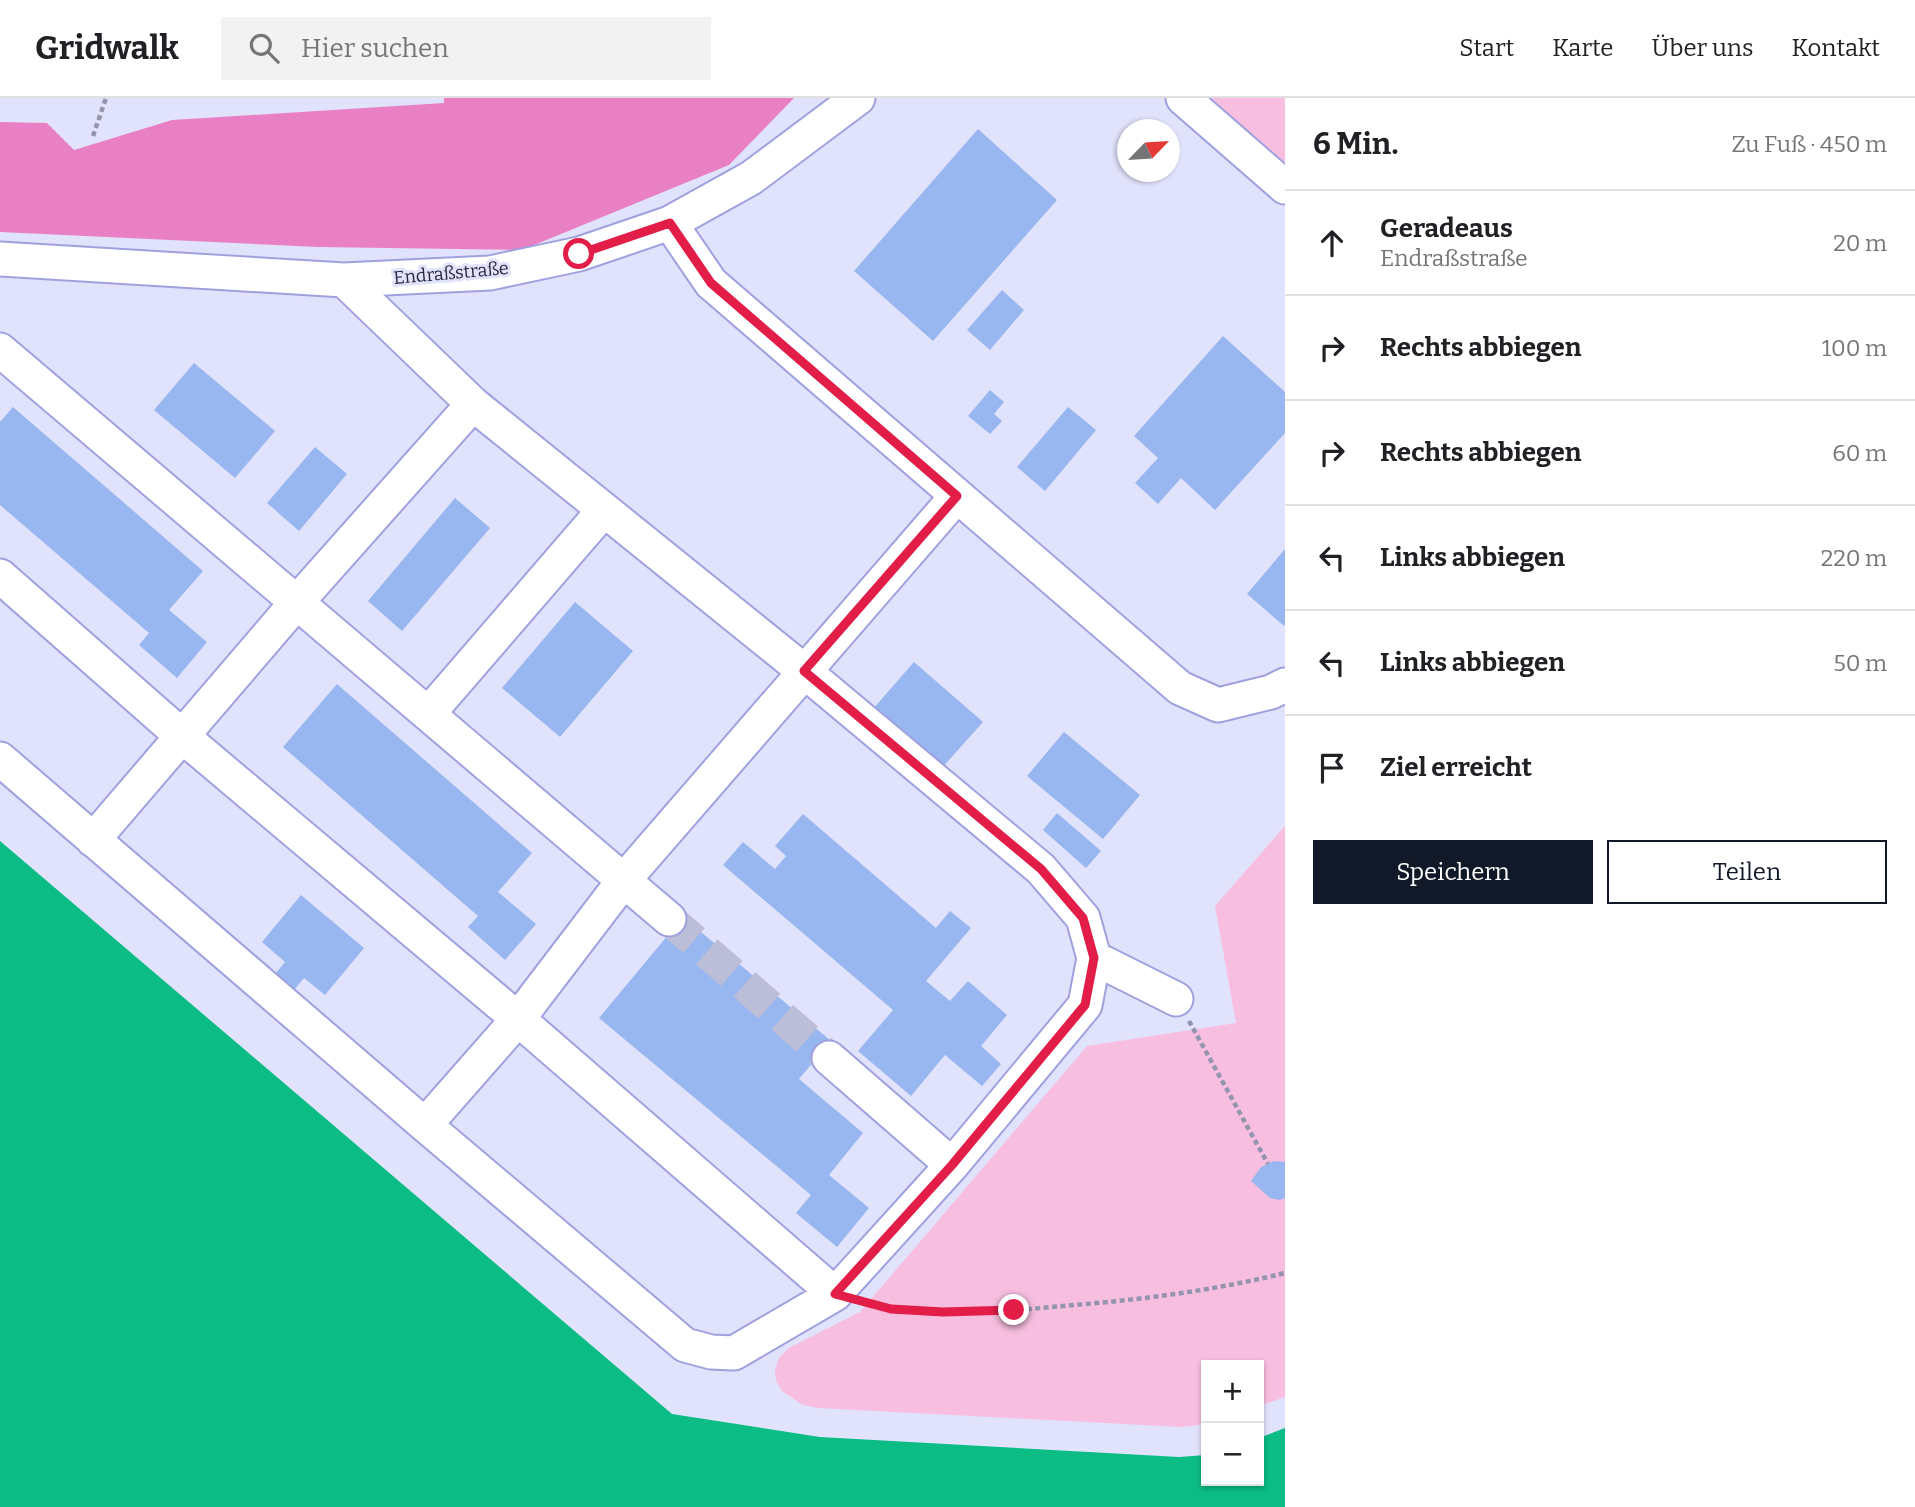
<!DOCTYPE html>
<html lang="de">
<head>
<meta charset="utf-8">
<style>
	body { margin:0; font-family:Bitter,serif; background:#f2f2f2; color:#202124 }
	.controls { position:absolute; right:21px; bottom:21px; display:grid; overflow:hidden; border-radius:0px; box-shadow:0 2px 5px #0004 }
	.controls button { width:63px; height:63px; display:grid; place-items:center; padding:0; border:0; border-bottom:2px solid #e0e0e0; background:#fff; color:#202124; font:35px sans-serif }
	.compass { position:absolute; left:1117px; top:21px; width:63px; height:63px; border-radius:50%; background:#fff; box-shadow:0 2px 5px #0004; rotate:65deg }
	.stop { position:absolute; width:21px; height:21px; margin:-16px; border:5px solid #e11d48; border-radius:50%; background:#fff }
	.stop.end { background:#e11d48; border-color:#fff; box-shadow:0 2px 7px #0008 }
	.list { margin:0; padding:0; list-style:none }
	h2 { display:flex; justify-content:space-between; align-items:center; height:91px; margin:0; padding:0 28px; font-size:30px }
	h2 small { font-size:23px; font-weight:400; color:#757577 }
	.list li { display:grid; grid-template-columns:46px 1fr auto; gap:21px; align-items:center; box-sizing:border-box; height:105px; padding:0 28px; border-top:2px solid #e0e0e0 }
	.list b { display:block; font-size:26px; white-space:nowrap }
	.list p { margin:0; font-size:23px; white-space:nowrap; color:#757577 }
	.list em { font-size:23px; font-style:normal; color:#757577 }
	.actions { display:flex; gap:14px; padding:21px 28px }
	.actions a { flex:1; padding:16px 0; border:2px solid #111827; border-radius:0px; text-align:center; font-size:24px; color:#111827 }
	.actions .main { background:#111827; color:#fff }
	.icon { flex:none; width:38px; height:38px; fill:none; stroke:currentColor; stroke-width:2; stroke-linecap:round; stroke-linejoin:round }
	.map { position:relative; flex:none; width:1285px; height:1409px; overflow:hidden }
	header { display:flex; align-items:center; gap:42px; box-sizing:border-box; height:98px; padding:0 35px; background:#fff; border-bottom:2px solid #e0e0e0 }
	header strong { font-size:33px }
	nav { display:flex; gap:38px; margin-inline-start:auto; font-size:24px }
	.search { width:490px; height:63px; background:#f2f2f2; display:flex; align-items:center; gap:18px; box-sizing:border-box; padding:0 24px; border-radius:0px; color:#757577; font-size:26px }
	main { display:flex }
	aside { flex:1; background:#fff }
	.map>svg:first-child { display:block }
	.green { fill:#f7bee0 }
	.forest { fill:#e980c3 }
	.water { fill:#0bbc84 }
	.building { fill:#98b7f0 }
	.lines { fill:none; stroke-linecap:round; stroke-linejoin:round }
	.minor-tunnel { stroke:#bcbdd7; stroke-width:33; stroke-dasharray:33 17; stroke-linecap:butt }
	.minor-casing { stroke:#9fa1df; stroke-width:37 }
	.path { stroke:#9394ad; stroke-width:4.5; stroke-dasharray:5 3.5; stroke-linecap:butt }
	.minor { stroke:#fff; stroke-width:33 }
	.route { stroke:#e11d48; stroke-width:9 }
	.labels { text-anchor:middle; stroke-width:6; stroke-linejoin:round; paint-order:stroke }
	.street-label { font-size:18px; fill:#282941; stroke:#e1e2fc }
</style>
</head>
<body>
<header>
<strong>Gridwalk</strong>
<div class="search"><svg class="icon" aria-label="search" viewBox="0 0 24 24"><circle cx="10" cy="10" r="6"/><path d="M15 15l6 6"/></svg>Hier suchen</div>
<nav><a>Start</a><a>Karte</a><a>Über uns</a><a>Kontakt</a></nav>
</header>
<main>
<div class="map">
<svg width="1285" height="1409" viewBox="0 0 1285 1409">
	<rect width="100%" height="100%" fill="#e1e2fc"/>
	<path class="green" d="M1194 0H1285V79Z
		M1285 728V1299L1259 1308V1267H1206V1326L1181 1329 818 1310 803 1307 782 1293 776 1282 775 1272 779 1260 789 1250 860 1214 1087 948 1236 925 1215 808Z"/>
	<path class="forest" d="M444 0H794L729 67 522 152 318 149 0 134V24L47 25 74 52 172 22 444 5Z"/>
	<path class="water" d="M0 743 672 1316 820 1339 1179 1359 1206 1357V1383H1259V1340L1285 1330V1409H0Z"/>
	<path class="building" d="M978 31 1057 102 933 243 854 173Z
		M1002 192 1024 212 990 252 967 232Z
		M1223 238 1285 294V335L1215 412 1181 380 1158 406 1135 385 1158 360 1134 338Z
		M194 265 275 333 235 380 154 312Z
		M990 292 1004 304 994 316 1002 323 990 336 968 318Z
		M13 309 203 473 169 512 207 544 177 580 139 547 149 535 0 407V324Z
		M1068 309 1096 332 1045 393 1017 369Z
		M315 349 347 376 299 433 267 405Z
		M455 400 490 430 402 533 368 503Z
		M1285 451V526L1284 528 1247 496Z
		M575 504 633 553 560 639 502 590Z
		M914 564 983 624 941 671 873 611Z
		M337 586 532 755 498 794 536 826 505 862 468 829 478 818 283 649Z
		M1064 634 1140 697 1103 741 1027 678Z
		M1057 715 1101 753 1086 770 1043 732Z
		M803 716 936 830 950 813 971 830 926 883 950 903 968 883 1007 917 981 948 1001 966 982 988 945 957 911 998 858 953 893 912 723 767 743 744 775 771 786 758 775 748Z
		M301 797 364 850 325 897 304 880 294 892 275 876 285 864 262 844Z
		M683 819 831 943 799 981 863 1035 829 1077 869 1110 837 1149 796 1115 811 1097 599 920Z
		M1274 1063 1285 1064V1100L1280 1102 1270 1100 1251 1083 1261 1069Z"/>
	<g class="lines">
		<path class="minor-tunnel" d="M669 821 829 960"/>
		<defs>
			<path id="minor" d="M1183 0 1285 89
				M670 125 711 185 1180 590 1218 607 1271 594 1285 587
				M0 161 344 182 490 175 579 156 670 125 751 80 858 0
				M0 252 669 821
				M0 478 182 638 518 921 835 1196
				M428 616 604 412
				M0 661 425 1027 685 1247 711 1254 734 1255 835 1196 952 1067 1085 907 1094 860 1083 820 1041 771 804 573 473 306 344 182
				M93 742 297 504 473 306
				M1094 860 1176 901
				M829 960 952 1067
				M425 1027 518 921 624 782 957 398"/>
		</defs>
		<use href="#minor" class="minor-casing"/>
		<path class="path" d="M93 38 106 0
			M1189 923 1268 1066
			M866 1204C929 1221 999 1214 1063 1208 1138 1202 1212 1193 1285 1175"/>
		<use href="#minor" class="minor"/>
	</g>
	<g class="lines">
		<path class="route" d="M579 156 670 125 711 185 957 398 804 573 1041 771 1083 820 1094 860 1085 907 952 1067 835 1196 891 1211 943 1214 1014 1212"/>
	</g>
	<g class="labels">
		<g class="street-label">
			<text transform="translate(451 175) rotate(-5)" y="6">Endraßstraße</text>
		</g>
	</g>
</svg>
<div class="controls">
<button>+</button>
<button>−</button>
</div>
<svg class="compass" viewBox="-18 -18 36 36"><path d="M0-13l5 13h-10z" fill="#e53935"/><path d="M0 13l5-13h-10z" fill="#757577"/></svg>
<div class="stop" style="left:579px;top:156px"></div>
<div class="stop end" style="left:1014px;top:1212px"></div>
</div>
<aside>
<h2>6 Min.<small>Zu Fuß · 450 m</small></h2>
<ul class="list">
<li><svg class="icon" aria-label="ahead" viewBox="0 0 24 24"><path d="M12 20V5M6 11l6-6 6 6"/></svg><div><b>Geradeaus</b><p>Endraßstraße</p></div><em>20 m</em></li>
<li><svg class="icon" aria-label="right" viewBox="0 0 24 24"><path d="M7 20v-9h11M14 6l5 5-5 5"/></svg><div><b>Rechts abbiegen</b></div><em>100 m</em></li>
<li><svg class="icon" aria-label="right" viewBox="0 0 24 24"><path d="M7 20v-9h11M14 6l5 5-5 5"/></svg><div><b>Rechts abbiegen</b></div><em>60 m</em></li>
<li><svg class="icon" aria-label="left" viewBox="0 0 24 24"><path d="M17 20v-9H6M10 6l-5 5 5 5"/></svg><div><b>Links abbiegen</b></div><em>220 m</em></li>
<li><svg class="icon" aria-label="left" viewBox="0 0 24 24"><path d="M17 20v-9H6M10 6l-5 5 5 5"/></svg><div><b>Links abbiegen</b></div><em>50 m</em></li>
<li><svg class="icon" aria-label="arrive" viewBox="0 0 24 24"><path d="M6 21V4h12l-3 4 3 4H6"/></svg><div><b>Ziel erreicht</b></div></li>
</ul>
<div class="actions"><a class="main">Speichern</a><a>Teilen</a></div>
</aside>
</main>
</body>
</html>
